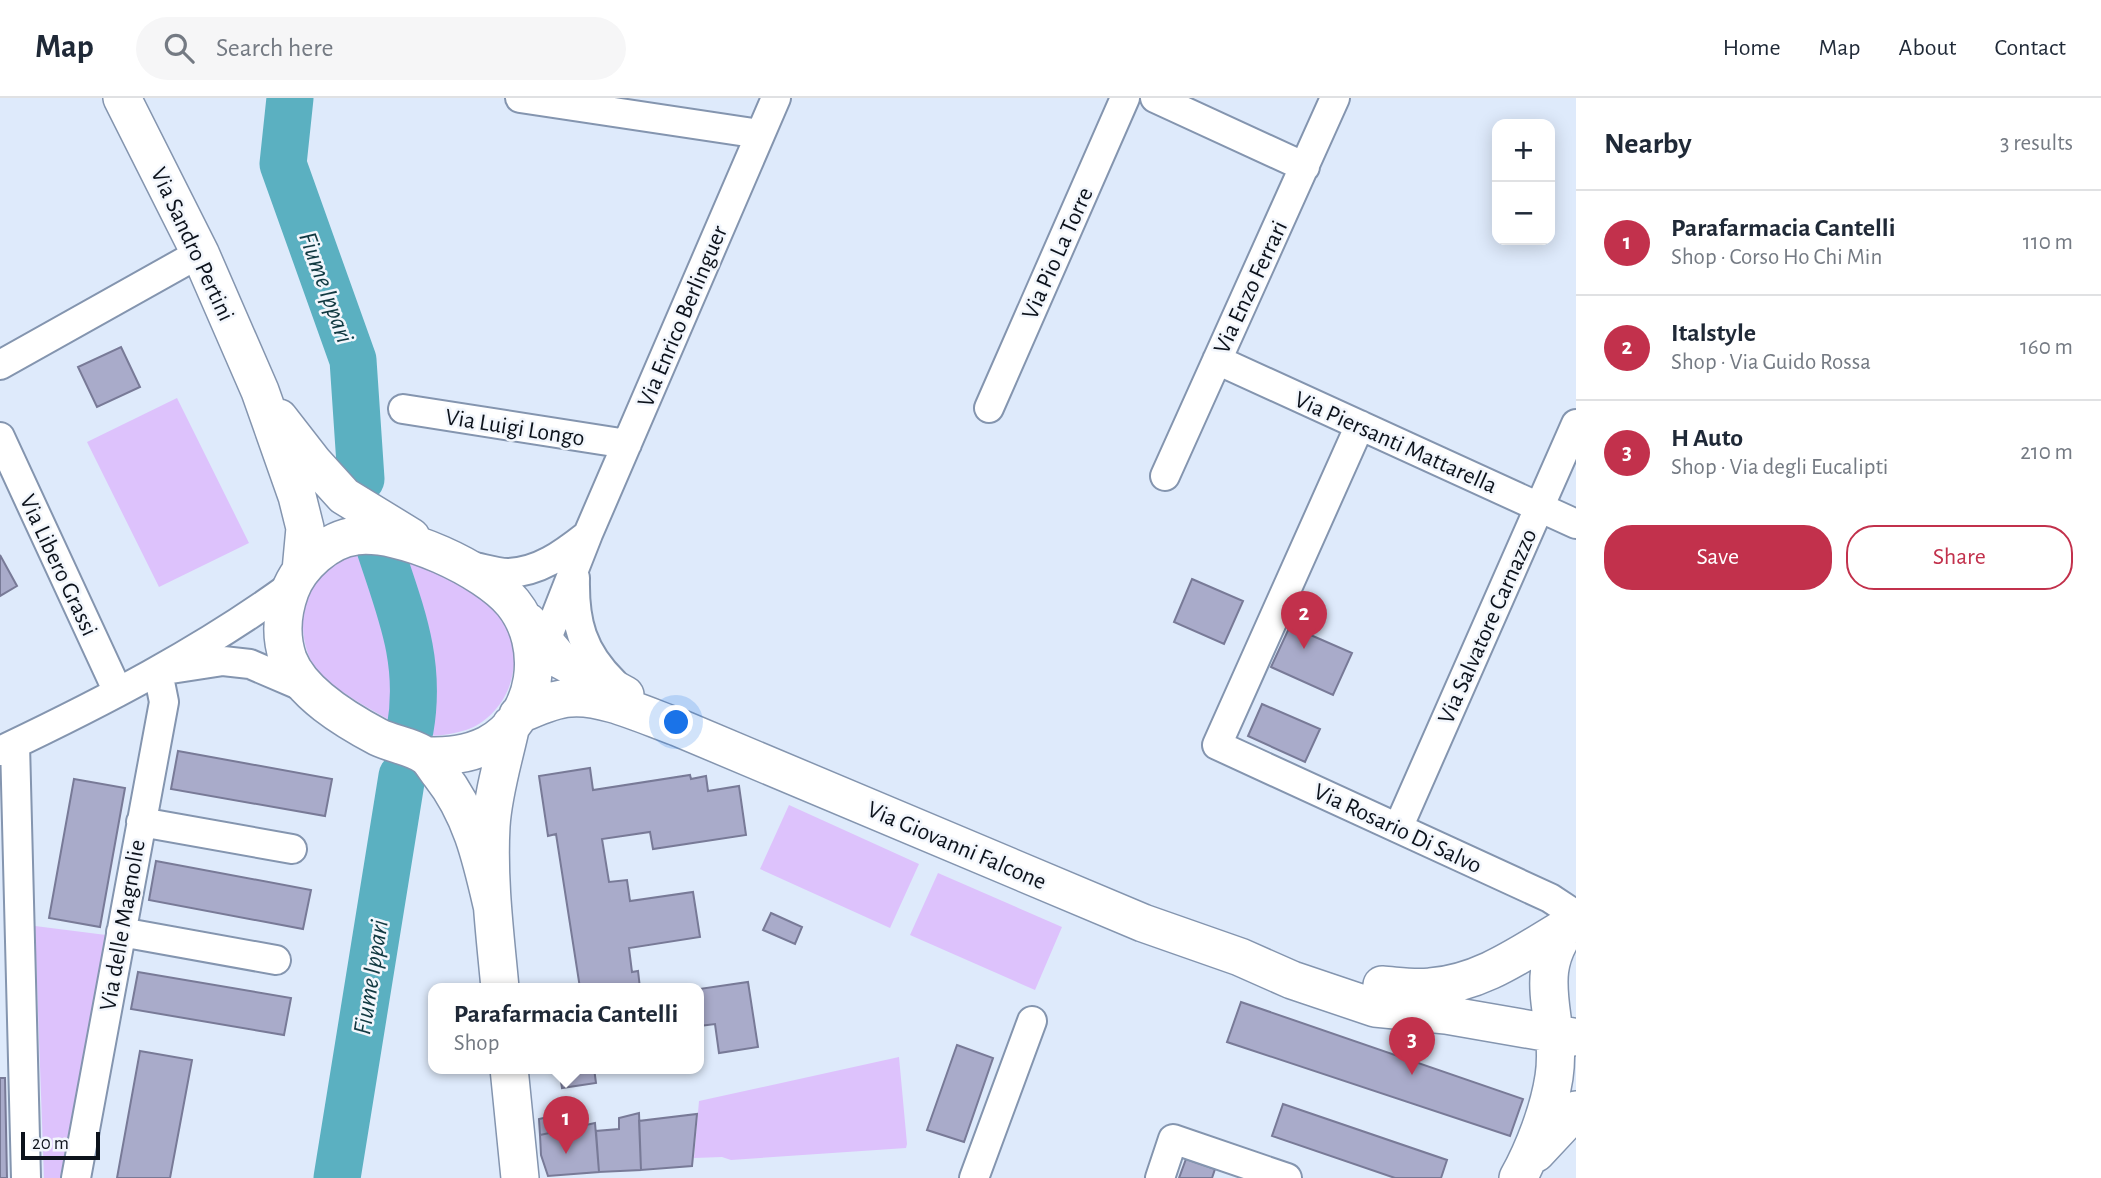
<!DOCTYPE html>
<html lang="en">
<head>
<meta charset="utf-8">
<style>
	body { margin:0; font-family:"Alegreya Sans",sans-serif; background:#f6f6f7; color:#1f2937 }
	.controls { position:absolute; right:21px; top:21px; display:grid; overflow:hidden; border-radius:14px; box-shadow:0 4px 18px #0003 }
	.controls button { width:63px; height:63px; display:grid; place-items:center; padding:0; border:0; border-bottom:2px solid #e0e1e3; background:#fff; color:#1f2937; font:35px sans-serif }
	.scale { position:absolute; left:21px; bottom:18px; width:79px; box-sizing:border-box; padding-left:7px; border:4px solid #0c121b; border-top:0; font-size:19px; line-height:24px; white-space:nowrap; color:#0c121b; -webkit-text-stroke:5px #f2f6fc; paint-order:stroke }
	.you { position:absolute; left:677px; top:625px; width:24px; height:24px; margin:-18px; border:5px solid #fff; border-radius:50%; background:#1a73e8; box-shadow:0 0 0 10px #1a73e833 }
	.badge { display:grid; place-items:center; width:46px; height:46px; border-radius:50%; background:#c2314c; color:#fff; font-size:23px; font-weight:700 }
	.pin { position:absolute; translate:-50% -58px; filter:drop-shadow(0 2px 4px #0008) }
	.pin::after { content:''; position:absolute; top:37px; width:24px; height:21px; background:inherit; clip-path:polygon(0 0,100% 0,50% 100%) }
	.popup { position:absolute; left:428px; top:885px; width:276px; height:91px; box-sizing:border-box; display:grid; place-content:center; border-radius:14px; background:#fff; filter:drop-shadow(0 2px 5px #0005); font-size:23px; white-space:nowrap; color:#747a83 }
	.popup b { font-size:26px; color:#1f2937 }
	.popup::after { content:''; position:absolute; left:50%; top:100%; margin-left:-14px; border:14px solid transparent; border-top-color:#fff }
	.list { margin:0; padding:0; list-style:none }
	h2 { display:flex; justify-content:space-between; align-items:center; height:91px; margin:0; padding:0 28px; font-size:30px }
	h2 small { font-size:23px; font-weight:400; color:#747a83 }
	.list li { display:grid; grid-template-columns:46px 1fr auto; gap:21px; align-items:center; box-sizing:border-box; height:105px; padding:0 28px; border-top:2px solid #e0e1e3 }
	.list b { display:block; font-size:26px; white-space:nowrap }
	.list p { margin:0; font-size:23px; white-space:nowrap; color:#747a83 }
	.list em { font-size:23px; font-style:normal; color:#747a83 }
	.actions { display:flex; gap:14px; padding:21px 28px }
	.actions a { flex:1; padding:16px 0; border:2px solid #c2314c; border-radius:28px; text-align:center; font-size:24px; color:#c2314c }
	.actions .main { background:#c2314c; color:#fff }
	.icon { flex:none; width:38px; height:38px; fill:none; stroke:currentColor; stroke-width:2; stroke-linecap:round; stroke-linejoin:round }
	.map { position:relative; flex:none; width:1576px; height:1080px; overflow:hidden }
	header { display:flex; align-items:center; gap:42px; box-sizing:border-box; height:98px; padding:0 35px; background:#fff; border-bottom:2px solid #e0e1e3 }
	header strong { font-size:33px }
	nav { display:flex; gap:38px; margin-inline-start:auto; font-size:24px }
	.search { width:490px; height:63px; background:#f6f6f7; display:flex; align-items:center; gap:18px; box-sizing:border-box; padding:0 24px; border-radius:38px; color:#747a83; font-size:26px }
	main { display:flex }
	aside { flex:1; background:#fff }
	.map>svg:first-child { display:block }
	.green { fill:#ddc2fc }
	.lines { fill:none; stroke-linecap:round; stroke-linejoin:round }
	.river { stroke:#5bb0c1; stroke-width:47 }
	.building { fill:#a9abca; stroke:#787a97; stroke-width:2 }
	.minor-casing { stroke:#8495af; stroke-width:32 }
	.major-casing { stroke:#8495af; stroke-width:40 }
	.minor { stroke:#fff; stroke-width:28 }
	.major { stroke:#fff; stroke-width:37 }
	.labels { text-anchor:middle; stroke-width:5; stroke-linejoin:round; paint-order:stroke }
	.street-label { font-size:24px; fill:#0c121b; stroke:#f2f6fc }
	.water-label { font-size:26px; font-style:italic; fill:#113941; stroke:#f2f6fc }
</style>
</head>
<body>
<header>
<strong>Map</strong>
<div class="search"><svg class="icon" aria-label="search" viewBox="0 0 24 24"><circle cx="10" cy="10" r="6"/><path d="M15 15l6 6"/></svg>Search here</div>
<nav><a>Home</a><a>Map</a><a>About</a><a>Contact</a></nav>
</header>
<main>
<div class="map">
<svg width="1576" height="1080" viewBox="0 0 1576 1080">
	<rect width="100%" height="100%" fill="#deeafb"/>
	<path class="green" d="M177 300 249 445 159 489 87 344Z
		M369 451C384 454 402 455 416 460 428 465 441 475 453 481 465 489 483 495 493 506 516 528 519 560 509 589 502 608 485 626 466 632 452 636 438 639 424 637 405 633 326 588 316 572 295 539 299 492 330 467 342 457 355 454 369 451Z
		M789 707 919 766 890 830 760 771Z
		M938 775 1062 829 1035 892 910 837Z
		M35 828 106 837 60 1080H44Z
		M899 959 907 1046 906 1050 731 1062 722 1059 694 1060 699 1003Z"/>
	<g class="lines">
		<path class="river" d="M290 0 283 66 353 262 361 381
			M380 451C401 515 422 564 410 632
			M337 1080 402 678"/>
	</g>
	<path class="building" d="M121 249 140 289 97 309 78 269Z
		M0 457 17 488 0 498Z
		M1192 481 1243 503 1224 546 1174 524Z
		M1290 528 1352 555 1333 597 1271 569Z
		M1262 606 1320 631 1305 664 1248 638Z
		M178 653 332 681 325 718 171 691Z
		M590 670 593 692 690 677 691 681 706 678 708 693 739 688 746 737 653 751 650 734 602 741 609 784 627 782 630 803 693 794 700 839 629 850 632 874 638 873 640 890H580L556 736 548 738 539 678Z
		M74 681 125 690 100 829 49 820Z
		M156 763 311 792 303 831 149 802Z
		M771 815 802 829 795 846 763 832Z
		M138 874 291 900 284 937 131 911Z
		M748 884 758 949 719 955 715 926 699 928V891Z
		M1241 904 1523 1001 1510 1038 1227 944Z
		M957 947 993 960 964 1044 927 1032Z
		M140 953 192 962 170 1080H117Z
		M559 970H594L596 985 562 990Z
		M0 980H5L7 1080H0Z
		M1283 1006 1447 1062 1441 1080H1395L1272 1038Z
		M565 1015 568 1031 540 1037 539 1021Z
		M639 1015 641 1072 599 1074 596 1033 619 1031V1020Z
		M697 1016 692 1068 641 1072 639 1023Z
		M595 1025 599 1074 548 1078 541 1057 540 1037Z
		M1186 1061 1215 1071 1212 1080H1179Z"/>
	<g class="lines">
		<defs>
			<path id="minor" d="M520 0 760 36
				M1155 0 1305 69
				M1217 262 1576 426
				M0 267 200 155
				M989 310 1125 0
				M403 311 627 346
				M1360 327 1217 647 1550 800 1576 817
				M0 339 118 594
				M1165 378 1335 0
				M470 468C482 470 496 475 508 475 539 474 563 456 586 438
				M575 480C574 524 582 554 614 585
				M540 558 588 436 776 0
				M171 571 223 563 250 566 306 590
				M15 646 26 1080
				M0 653C101 605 202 553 292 487
				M141 724 292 751
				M1398 730 1576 326
				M121 834 276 862
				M76 1080 164 604 158 574
				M974 1080 1032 923
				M1160 1080 1173 1041 1287 1080"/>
			<path id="major" d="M122 0 200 155 260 293 297 398 305 430 301 473
				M279 320 314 365 344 398 411 439
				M528 524 559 561 625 597
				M518 617C535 610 552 601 570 600 603 597 646 618 677 629L1143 825 1240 859 1292 882 1375 910 1446 917 1573 939
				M426 658C448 658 467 657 487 647 539 620 547 547 513 505 485 471 400 432 356 438 328 441 299 468 290 493 282 515 280 538 288 561 301 595 346 622 378 639 392 646 415 649 427 659 432 664 436 671 440 676 471 715 481 759 492 807
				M1382 887C1397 888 1414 891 1430 889 1484 885 1526 852 1571 826
				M500 890C495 836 488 782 491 728 493 694 504 660 511 627
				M509 970 520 1080
				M1536 1055 1576 1012
				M1518 1080C1534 1051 1549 1012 1554 979 1563 920 1527 877 1572 825"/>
		</defs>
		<use href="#minor" class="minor-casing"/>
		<use href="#major" class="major-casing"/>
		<use href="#minor" class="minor"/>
		<use href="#major" class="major"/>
	</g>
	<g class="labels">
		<g class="street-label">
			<text transform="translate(193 146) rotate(65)" y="8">Via Sandro Pertini</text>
			<text transform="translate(1057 155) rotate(-66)" y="8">Via Pio La Torre</text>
			<text transform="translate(1250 189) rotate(-65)" y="8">Via Enzo Ferrari</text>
			<text transform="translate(682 218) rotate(-67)" y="8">Via Enrico Berlinguer</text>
			<text transform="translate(515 329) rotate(9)" y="8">Via Luigi Longo</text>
			<text transform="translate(1396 344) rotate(24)" y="8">Via Piersanti Mattarella</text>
			<text transform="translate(59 467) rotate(65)" y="8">Via Libero Grassi</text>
			<text transform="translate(1487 528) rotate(-66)" y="8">Via Salvatore Carnazzo</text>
			<text transform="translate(1398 730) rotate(25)" y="8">Via Rosario Di Salvo</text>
			<text transform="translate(957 747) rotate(23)" y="8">Via Giovanni Falcone</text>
			<text transform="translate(122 827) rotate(-80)" y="8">Via delle Magnolie</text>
		</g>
		<g class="water-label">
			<text transform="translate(327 189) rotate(70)" y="9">Fiume Ippari</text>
			<text transform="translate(370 879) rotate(-81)" y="9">Fiume Ippari</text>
		</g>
	</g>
</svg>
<div class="controls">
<button>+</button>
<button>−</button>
</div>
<div class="scale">20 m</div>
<div class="you"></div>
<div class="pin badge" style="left:566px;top:1056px">1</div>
<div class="popup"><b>Parafarmacia Cantelli</b>Shop</div>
<div class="pin badge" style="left:1304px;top:551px">2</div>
<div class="pin badge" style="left:1412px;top:977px">3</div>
</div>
<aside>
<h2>Nearby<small>3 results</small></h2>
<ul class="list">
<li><span class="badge">1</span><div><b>Parafarmacia Cantelli</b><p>Shop · Corso Ho Chi Min</p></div><em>110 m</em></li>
<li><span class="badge">2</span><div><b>Italstyle</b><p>Shop · Via Guido Rossa</p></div><em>160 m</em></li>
<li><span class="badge">3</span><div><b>H Auto</b><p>Shop · Via degli Eucalipti</p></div><em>210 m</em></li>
</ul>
<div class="actions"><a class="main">Save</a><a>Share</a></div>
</aside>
</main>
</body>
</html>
